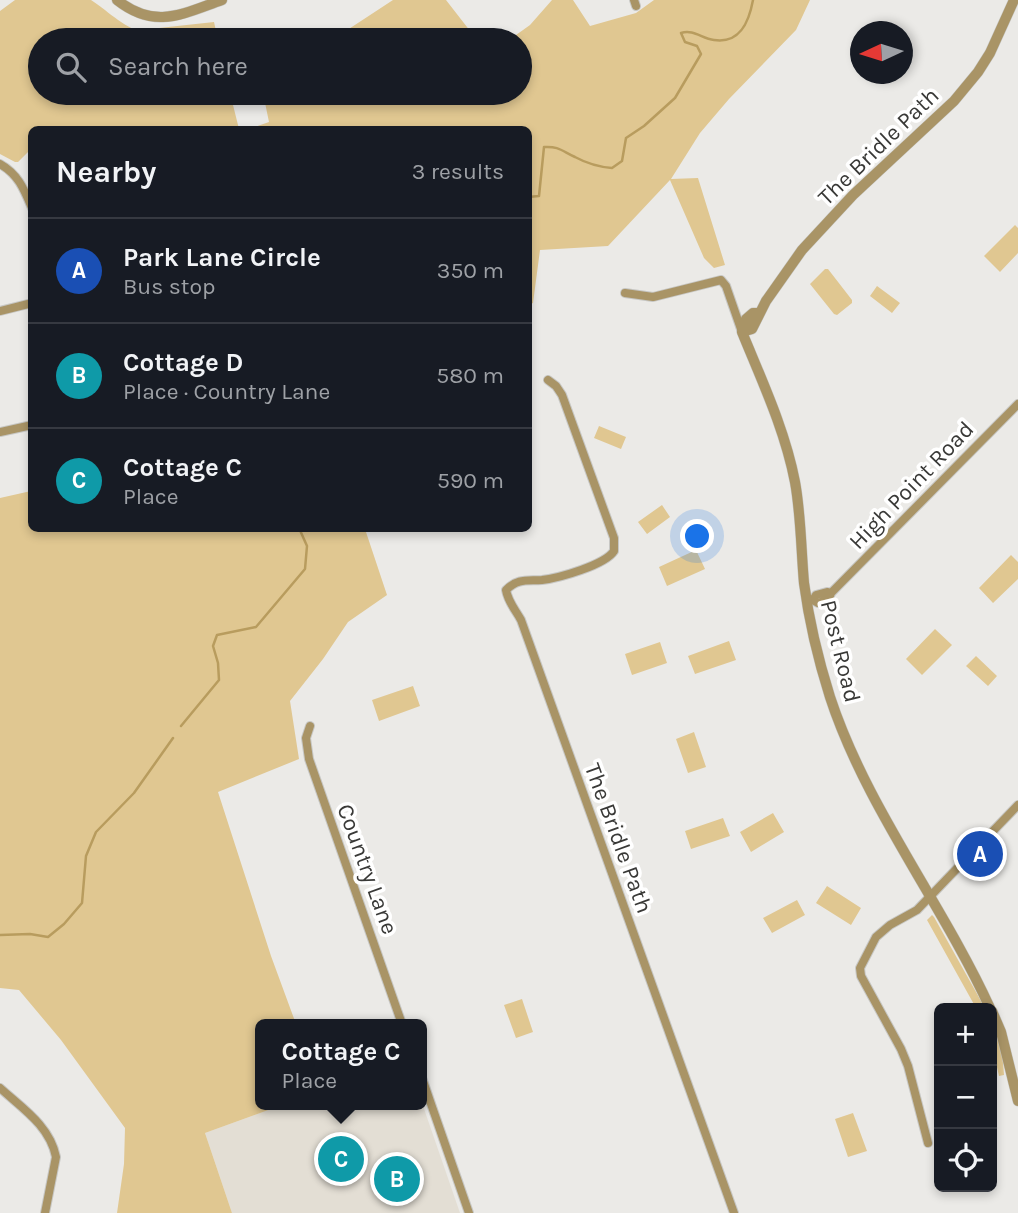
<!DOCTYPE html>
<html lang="en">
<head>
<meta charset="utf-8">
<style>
	body { margin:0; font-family:Karla,sans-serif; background:#20242c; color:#f1f3f6 }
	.controls { position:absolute; right:21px; bottom:21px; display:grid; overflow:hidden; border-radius:10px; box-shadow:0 4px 10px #0003 }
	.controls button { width:63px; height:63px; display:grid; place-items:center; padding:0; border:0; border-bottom:2px solid #363941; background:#171b24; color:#f1f3f6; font:35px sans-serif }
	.compass { position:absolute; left:850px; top:21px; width:63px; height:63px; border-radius:50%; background:#171b24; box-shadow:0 4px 10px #0003; rotate:266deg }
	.you { position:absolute; left:698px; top:537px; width:24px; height:24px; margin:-18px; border:5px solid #fff; border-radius:50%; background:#1a73e8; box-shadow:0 0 0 10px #1a73e833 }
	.badge { display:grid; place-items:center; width:46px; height:46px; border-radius:50%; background:#8c9099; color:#fff; font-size:23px; font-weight:700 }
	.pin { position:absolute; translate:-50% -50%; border:4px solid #fff; box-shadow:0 2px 7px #0006 }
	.popup { position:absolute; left:255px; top:1019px; width:172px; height:91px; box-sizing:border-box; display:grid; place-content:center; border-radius:10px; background:#171b24; filter:drop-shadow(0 2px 5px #0005); font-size:23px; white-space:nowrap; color:#9ea1a6 }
	.popup b { font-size:26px; color:#f1f3f6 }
	.popup::after { content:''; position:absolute; left:50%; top:100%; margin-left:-14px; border:14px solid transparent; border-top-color:#171b24 }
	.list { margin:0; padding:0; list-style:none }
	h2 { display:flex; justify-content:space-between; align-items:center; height:91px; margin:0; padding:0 28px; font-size:30px }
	h2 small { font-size:23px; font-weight:400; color:#9ea1a6 }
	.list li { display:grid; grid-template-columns:46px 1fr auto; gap:21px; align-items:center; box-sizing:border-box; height:105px; padding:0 28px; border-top:2px solid #363941 }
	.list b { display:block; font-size:26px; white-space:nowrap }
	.list p { margin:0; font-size:23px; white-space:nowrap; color:#9ea1a6 }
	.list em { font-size:23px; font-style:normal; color:#9ea1a6 }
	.icon { flex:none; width:38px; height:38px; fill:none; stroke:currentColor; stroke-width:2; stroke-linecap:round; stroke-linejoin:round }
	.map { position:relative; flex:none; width:1018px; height:1213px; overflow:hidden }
	.search { position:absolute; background:#171b24; box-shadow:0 4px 10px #0003; left:28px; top:28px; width:504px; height:77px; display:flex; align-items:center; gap:18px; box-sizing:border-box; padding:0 24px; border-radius:38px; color:#9ea1a6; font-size:26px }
	.panel { position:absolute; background:#171b24; box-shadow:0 4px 10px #0003; left:28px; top:126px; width:504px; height:406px; border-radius:10px }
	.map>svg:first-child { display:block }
	.built { fill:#e3ded4 }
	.green { fill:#e0c791 }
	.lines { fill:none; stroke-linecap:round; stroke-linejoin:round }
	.stream { stroke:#b89c5e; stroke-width:2.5 }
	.minor-casing { stroke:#c7c7c4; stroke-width:10 }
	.tertiary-casing { stroke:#c7c7c4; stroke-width:11 }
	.minor { stroke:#a99466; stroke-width:8 }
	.tertiary { stroke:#a99466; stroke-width:10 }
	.labels { text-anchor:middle; stroke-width:7; stroke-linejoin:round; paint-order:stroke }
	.street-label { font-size:23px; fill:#393937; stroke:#fff }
</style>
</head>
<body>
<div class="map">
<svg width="1018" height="1213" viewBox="0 0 1018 1213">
	<rect width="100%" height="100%" fill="#ebeae7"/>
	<path class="built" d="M422 1103 460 1213H232L205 1133 282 1105H422Z"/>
	<path class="green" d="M91 0C111 13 124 29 149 34L150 29 214 22 218 40H40V93H230L239 129 32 130 31 149 18 162H15L0 154V11L15 0Z
		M393 0H446L474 36 490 40H332Z
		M552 0H573L590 26 636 13 654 0H810L796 30 729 99 700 133 671 179 698 178 725 265 714 268 704 258 670 180 608 246 540 250 533 303 529 305 528 130 249 129 269 122 263 93H520V40H509L530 25Z
		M1015 225 1018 228V253L1000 272 984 256Z
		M825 269H828L852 300V303L837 315 834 314 810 284Z
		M877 286 900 303 892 313 870 296Z
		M599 426 626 437 621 449 594 438Z
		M31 491 32 528 365 529 387 595 348 622 323 659 290 701 299 759 218 792 271 956 296 1024H260V1105H282L205 1133 232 1213H117L124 1164 125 1128 61 1040 19 990 0 988V498Z
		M662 505 670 517 647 534 638 522Z
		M696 550 705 569 667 586 659 567Z
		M1011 555 1018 562V579L993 603 979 588Z
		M935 629 952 645 922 675 906 659Z
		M729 641 736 660 695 674 688 656Z
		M660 642 667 663 632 675 625 654Z
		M976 656 997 676 988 686 966 666Z
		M413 686 420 706 379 721 372 700Z
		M694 732 706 767 688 773 676 739Z
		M773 813 784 832 751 852 740 832Z
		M723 818 730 836 691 849 685 831Z
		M827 886 861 908 851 925 816 903Z
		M797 900 805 915 772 933 763 918Z
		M932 915 934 917 985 1008H976L927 920Z
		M522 999 533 1032 516 1038 504 1005Z
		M992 1023 1002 1051 1004 1075 999 1076 992 1045Z
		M853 1113 867 1151 848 1157 835 1119Z"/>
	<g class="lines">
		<path class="stream" d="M528 197 539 196 544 147C559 146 562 151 575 157 586 163 600 167 612 168L622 161 626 138 644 126 675 98 701 54 697 46 685 42 681 33C694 29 702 39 714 40 740 44 749 22 753 0
			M181 726 219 680 218 663 213 646 217 635 256 627 305 569 307 546 299 528
			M0 935 30 934 48 937 64 924 82 903 86 856 96 832 134 793 173 738"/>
		<defs>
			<path id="minor" d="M634 0 636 6
				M0 164C18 174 24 189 32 208
				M625 293 653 297 721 280 726 286 742 332
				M0 311 32 303
				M548 380 556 386 562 395 614 538V551C605 565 559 578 542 580 527 581 518 578 506 590 508 602 515 609 521 620L734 1213
				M0 432 32 425
				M813 600 816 595 827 592 831 593
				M807 602 813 600 818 603 829 599 831 593 1018 404
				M310 726 306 738 309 759 402 1024
				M422 1078 469 1213
				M0 1088C22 1108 50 1126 56 1157L45 1213
				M928 1143 908 1066 901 1049 861 976 860 968 876 937 890 925 917 910 1018 805"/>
			<path id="tertiary" d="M117 0C155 30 182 14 222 0
				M742 332C762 381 785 430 795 482 801 515 801 549 804 583 809 621 818 659 830 697 866 807 942 903 990 1008
				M742 332 752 329 766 301 802 250 853 195 954 101 978 72 990 53 1014 0
				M742 332 746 319 753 313H759
				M992 1011 1001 1032 1018 1101"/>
		</defs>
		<use href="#minor" class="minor-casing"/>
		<use href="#tertiary" class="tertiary-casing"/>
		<use href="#minor" class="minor"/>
		<use href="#tertiary" class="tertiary"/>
	</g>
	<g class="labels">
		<g class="street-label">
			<text transform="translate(878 146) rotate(-44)" y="8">The Bridle Path</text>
			<text transform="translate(911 485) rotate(-46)" y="8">High Point Road</text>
			<text transform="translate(841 651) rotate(76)" y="8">Post Road</text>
			<text transform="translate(619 838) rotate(70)" y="8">The Bridle Path</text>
			<text transform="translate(368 869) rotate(70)" y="8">Country Lane</text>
		</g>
	</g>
</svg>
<div class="controls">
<button>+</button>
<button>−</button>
<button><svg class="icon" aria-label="locate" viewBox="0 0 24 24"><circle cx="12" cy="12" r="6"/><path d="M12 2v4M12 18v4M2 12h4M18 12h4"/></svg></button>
</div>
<svg class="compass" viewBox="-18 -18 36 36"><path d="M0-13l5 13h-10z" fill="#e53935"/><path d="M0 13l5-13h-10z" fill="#9ea1a6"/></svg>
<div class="you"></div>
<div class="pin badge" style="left:980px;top:854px;background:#1a4fb4">A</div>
<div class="pin badge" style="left:397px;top:1179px;background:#0f9aa8">B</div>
<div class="pin badge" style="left:341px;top:1159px;background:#0f9aa8">C</div>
<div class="popup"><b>Cottage C</b>Place</div>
<div class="search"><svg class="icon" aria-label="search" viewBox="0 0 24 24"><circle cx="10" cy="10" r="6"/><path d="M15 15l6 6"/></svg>Search here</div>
<section class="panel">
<h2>Nearby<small>3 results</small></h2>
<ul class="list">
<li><span class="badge" style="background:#1a4fb4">A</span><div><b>Park Lane Circle</b><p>Bus stop</p></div><em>350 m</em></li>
<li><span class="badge" style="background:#0f9aa8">B</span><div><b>Cottage D</b><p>Place · Country Lane</p></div><em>580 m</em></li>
<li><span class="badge" style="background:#0f9aa8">C</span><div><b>Cottage C</b><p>Place</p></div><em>590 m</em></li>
</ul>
</section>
</div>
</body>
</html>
